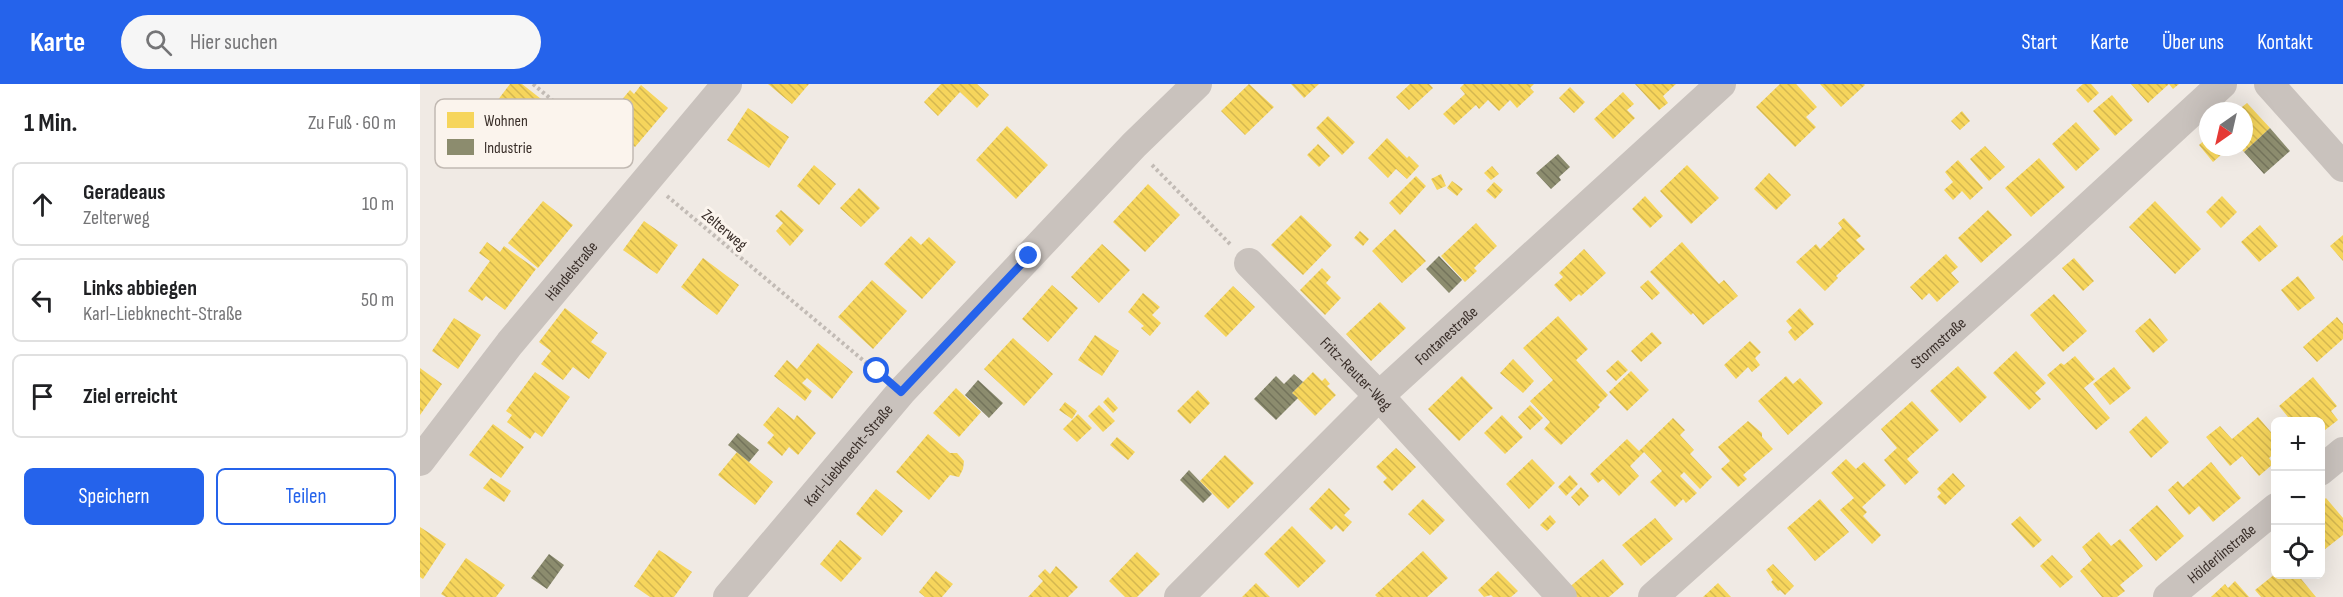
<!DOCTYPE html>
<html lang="de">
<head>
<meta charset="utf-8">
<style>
	body { margin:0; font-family:"Sofia Sans Condensed",sans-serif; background:#f6f6f6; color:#202124 }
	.controls { position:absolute; right:18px; bottom:18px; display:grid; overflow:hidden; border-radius:9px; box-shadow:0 6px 24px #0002 }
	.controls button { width:54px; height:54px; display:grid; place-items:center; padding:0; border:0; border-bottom:2px solid #e0e0e0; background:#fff; color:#202124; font:30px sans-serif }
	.compass { position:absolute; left:1779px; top:18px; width:54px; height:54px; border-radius:50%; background:#fff; box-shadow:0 6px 24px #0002; rotate:214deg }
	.stop { position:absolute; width:18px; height:18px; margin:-14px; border:4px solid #2563eb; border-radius:50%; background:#fff }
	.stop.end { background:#2563eb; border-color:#fff; box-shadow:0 2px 6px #0008 }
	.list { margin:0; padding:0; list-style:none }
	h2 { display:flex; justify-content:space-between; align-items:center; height:78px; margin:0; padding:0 24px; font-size:26px }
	h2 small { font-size:20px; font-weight:400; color:#757577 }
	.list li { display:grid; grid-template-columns:39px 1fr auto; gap:18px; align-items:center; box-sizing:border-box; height:84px; margin:0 12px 12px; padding:0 12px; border:2px solid #e0e0e0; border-radius:9px }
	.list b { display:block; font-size:22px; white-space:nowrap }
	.list p { margin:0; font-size:20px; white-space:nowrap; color:#757577 }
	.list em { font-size:20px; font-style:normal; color:#757577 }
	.actions { display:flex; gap:12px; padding:18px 24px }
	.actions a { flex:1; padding:14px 0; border:2px solid #2563eb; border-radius:9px; text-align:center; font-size:21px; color:#2563eb }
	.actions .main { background:#2563eb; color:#fff }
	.icon { flex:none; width:33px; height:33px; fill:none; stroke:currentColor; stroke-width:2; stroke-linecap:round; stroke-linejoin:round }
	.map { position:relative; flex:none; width:1923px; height:513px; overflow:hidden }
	header { display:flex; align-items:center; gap:36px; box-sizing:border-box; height:84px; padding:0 30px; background:#2563eb; color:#fff }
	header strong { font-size:28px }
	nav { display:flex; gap:33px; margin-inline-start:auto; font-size:21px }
	.search { width:420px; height:54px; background:#f6f6f6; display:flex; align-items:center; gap:15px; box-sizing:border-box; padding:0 21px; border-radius:33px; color:#757577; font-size:22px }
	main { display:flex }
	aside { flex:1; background:#fff }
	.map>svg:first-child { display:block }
	.homes { fill:url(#homes-back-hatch) }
	.industry { fill:url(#industry-back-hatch) }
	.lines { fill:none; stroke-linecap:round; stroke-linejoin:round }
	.path { stroke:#c2bbb5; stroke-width:4; stroke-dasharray:3 3; stroke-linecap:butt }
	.minor { stroke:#c9c2bd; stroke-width:30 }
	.route { stroke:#2563eb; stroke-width:8 }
	.labels { text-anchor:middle; stroke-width:6; stroke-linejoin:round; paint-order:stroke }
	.street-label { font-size:16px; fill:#3a2f2a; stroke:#fbf4ed }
	.key { fill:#fbf4ed; stroke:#c1b9b2; stroke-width:1.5 }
	.key-label { font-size:16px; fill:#3a2f2a }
</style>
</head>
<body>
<header>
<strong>Karte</strong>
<div class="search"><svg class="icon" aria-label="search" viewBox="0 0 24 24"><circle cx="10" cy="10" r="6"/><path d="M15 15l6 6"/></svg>Hier suchen</div>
<nav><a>Start</a><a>Karte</a><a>Über uns</a><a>Kontakt</a></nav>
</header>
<main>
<aside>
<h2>1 Min.<small>Zu Fuß · 60 m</small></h2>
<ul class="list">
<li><svg class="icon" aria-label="ahead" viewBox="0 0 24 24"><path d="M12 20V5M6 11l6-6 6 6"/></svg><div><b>Geradeaus</b><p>Zelterweg</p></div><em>10 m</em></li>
<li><svg class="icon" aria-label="left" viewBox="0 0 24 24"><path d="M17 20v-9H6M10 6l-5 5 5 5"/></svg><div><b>Links abbiegen</b><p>Karl-Liebknecht-Straße</p></div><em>50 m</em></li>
<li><svg class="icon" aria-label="arrive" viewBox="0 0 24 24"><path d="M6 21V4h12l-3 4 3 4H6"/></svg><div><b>Ziel erreicht</b></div></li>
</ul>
<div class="actions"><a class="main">Speichern</a><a>Teilen</a></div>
</aside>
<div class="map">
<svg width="1923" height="513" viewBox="0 0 1923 513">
	<defs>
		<pattern id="homes-back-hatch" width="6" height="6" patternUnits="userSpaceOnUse" patternTransform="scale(1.5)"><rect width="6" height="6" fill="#f6d55c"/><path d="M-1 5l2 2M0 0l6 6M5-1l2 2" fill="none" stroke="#d4b750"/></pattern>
		<pattern id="industry-back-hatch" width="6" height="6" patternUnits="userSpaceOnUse" patternTransform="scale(1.5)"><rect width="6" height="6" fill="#8c8c6e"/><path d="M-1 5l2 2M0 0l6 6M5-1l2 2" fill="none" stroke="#73735b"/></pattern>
	</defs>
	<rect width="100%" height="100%" fill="#f0eae4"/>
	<path class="homes" d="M90 0H102L135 26 127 35 141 46 112 82 76 54 101 23 95 18 82 33 71 25Z
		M348 0H389L372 20Z
		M521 0H557L569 11 557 24 540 8 518 32 504 18Z
		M829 0 854 23 825 51 801 27Z
		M871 0H899L884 14Z
		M990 0H1009L1013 4 989 26 976 13Z
		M1044 0H1114L1110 4 1114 8 1097 24 1090 16 1079 27 1068 16 1059 25 1056 21 1034 41 1023 30 1045 10 1040 4Z
		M1215 0H1256L1243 12 1248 19 1239 26Z
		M1360 0H1376L1397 23 1386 33 1396 43 1375 63 1336 23Z
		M1400 0H1444L1445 1 1421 23Z
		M1663 0H1671L1679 9 1668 19 1656 6Z
		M1711 0H1759L1753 5 1749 0 1728 19Z
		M221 1 248 24 215 63 184 37 210 6 214 10Z
		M1150 3 1165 18 1154 29 1139 14Z
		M1203 8 1214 20 1207 26 1215 34 1193 55 1174 35Z
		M1692 11 1713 36 1695 52 1673 27Z
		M1827 19 1850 44 1824 68 1820 63H1824V27H1817Z
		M328 24 369 53 349 84 307 56Z
		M1542 27 1550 37 1540 46 1531 37Z
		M908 32 935 58 922 71 896 44Z
		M1656 38 1680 65 1656 87 1632 60Z
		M587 42 628 81 596 115 556 76Z
		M1788 53V63H1810L1793 78 1779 61Z
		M967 54 987 74 989 72 999 82 987 95 976 85 968 94 948 74Z
		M898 60 910 72 899 83 887 71Z
		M1565 62 1585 83 1569 97 1550 75Z
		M1619 74 1645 103 1611 133 1585 104Z
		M1538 76 1563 104 1550 116 1542 107 1533 116 1524 106 1533 98 1525 88Z
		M394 81 416 100 399 121 377 102Z
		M1267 81 1299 114 1271 140 1240 107Z
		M1072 82 1079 90 1071 96 1064 89Z
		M1349 89 1371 111 1356 126 1334 105Z
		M1021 90 1026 102 1017 106 1011 95Z
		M996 92 1006 102 980 131 969 119Z
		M1032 97 1043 105 1037 112 1027 104Z
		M1074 98 1083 106 1075 115 1066 107Z
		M728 100 760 131 725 168 693 138Z
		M439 104 460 124 441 143 420 124Z
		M1225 112 1243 132 1230 144 1212 125Z
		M1802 112 1817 128 1801 144 1786 128Z
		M123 117 153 141 118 184 88 159Z
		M1735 117 1781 165 1755 190 1709 143Z
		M361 126 384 146 370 162 356 147 363 139 355 132Z
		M1568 126 1592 151 1561 179 1538 154Z
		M881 131 912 161 883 191 851 161Z
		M1424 134 1441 152 1436 156 1445 165 1416 192 1418 194 1405 207 1376 178 1396 160 1400 165 1422 144 1418 139Z
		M224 137 258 161 237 190 203 166Z
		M1056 139 1077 162 1054 184 1057 187 1045 198 1021 172Z
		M1840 141 1858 162 1839 178 1821 158Z
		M975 145 1006 177 982 199 952 167Z
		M940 147 949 155 943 162 934 154Z
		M1923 151V177L1910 162Z
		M491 152 501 161 509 153 536 178 502 215 464 180Z
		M67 158 80 168 84 162 116 185 85 226 66 212 62 217 48 207 70 177 59 169Z
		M1262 158 1299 200 1304 196 1318 212 1283 241 1273 229 1271 231 1230 188Z
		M682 160 710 186 679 219 651 193Z
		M1164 165 1186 189 1161 212 1159 210 1150 218 1134 201 1143 193 1139 189Z
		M1526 170 1538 183 1531 189 1539 198 1517 218 1509 209 1502 216 1490 203Z
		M283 174 319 201 297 231 261 203Z
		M1654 174 1674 197 1663 207 1642 184Z
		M902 184 911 193 906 199 921 214 905 231 880 206Z
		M1878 192 1895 214 1878 227 1861 206Z
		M452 196 487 227 453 265 418 233Z
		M1228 196 1240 209 1232 216 1220 203Z
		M632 201 658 224 628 258 602 235Z
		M813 202 835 223 806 253 784 232Z
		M723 209 740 223 732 231 741 239 730 252 721 244 724 242 708 228Z
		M1634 210 1667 247 1643 268 1610 231Z
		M960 218 986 244 951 277 926 250Z
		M145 224 178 249 171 258 187 269 169 295 153 283 143 296 121 280 131 267 119 258Z
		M1380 224 1394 240 1375 257 1368 248 1372 244 1366 237Z
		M1138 232 1168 265 1156 276 1188 311 1178 321 1180 323 1141 361 1124 345 1130 338 1110 317 1133 296 1103 264Z
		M1917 233 1923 240V255L1897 278 1883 263Z
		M34 234 61 251 38 285 12 267Z
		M1730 234 1748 256 1733 269 1715 247Z
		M1232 248 1242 259 1221 278 1211 267Z
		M675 251 699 267 682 292 658 276Z
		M593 254 633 290 604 322 564 285Z
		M1330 257 1341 268 1335 274 1340 281 1332 288 1328 283 1316 295 1304 281Z
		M398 259 433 288 412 315 387 294 382 299 392 307 385 317 354 292 367 276 377 285Z
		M1596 267 1626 299 1615 309 1621 315 1609 326 1573 289Z
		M1655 272 1675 295 1664 304 1690 334 1676 346 1627 291 1641 279 1644 281Z
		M1093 275 1114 297 1103 309 1080 289Z
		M1198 276 1208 286 1196 297 1186 287Z
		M1538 282 1567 313 1540 339 1510 307Z
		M1694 283 1711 304 1690 321 1673 300Z
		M0 284 22 300 0 331Z
		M1211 287 1229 306 1207 327 1189 308Z
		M115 288 150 313 122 353 115 348 110 355 87 338 92 331 86 327Z
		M893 288 902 297 905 294 910 300 907 302 916 311 895 332 872 309Z
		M1042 292 1073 324 1039 357 1008 325Z
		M1366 292 1373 300 1380 294 1403 319 1368 351 1338 317Z
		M1893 293 1917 322 1911 327 1918 336 1900 350V338H1872L1859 322Z
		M536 304 561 328 539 353 513 329Z
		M778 306 790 319 770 340 757 327Z
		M688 313 698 324 693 329 683 318Z
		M1492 317 1519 346 1487 375 1499 388 1485 401 1464 376 1477 364 1461 345Z
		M645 318 657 327 652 335 639 326Z
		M679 321 695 337 683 348 668 332Z
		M1110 321 1123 334 1110 346 1098 333Z
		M358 323 374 336 377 331 396 349 378 371 369 363 362 372 347 359 354 351 343 341Z
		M658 330 672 344 657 358 643 345Z
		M1082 331 1103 353 1085 370 1064 349Z
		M1726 332 1749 358 1731 374 1709 348Z
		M1838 333 1856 354V368L1849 374 1853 380 1839 392 1822 372 1810 382 1786 353 1800 342 1812 355Z
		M1253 334 1265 346 1260 351 1274 366 1270 370 1292 393 1280 405 1264 388 1260 392 1277 409 1266 419 1263 415 1255 423 1230 398 1242 387 1224 368 1210 382 1219 392 1199 412 1183 395 1178 399 1170 390 1207 355 1219 367Z
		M1328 337 1342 349V353L1353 365 1323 391 1327 395 1318 403 1301 385 1310 377 1298 363Z
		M73 340 104 363 81 394 49 371Z
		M508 350 530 369H537L544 377 543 385 539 393 530 391 509 416 476 388Z
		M697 353 715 368 708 376 690 361Z
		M976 364 996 383 972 407 963 398 967 394 956 383Z
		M317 368 353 398 335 421 298 391Z
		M805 371 834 399 808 425 780 397Z
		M1112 375 1135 399 1109 425 1086 400Z
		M1426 375 1436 385 1444 378 1466 401 1442 423 1447 428 1443 432 1461 451 1452 460 1420 426 1434 414 1411 389Z
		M1791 378 1821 414 1793 438 1779 422 1769 431 1748 406 1758 397 1763 403Z
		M1533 389 1545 402 1525 421 1517 413 1521 409 1517 405Z
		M1150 391 1158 400 1146 412 1138 403Z
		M71 394 91 407 84 418 63 404Z
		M1161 403 1169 412 1159 422 1151 413Z
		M909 404 930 425 924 431 932 438 923 448 916 441 911 446 889 425Z
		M456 405 483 427 462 452 436 430Z
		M1906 414 1923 434V451L1900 469V419Z
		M1003 415 1025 436 1010 451 988 430Z
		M1400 415 1429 448 1395 477 1367 444Z
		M1737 421 1764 452 1736 477 1709 446Z
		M1130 431 1136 438 1127 447 1120 441Z
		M1600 432 1622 456 1613 464 1591 440Z
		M1235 434 1253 455 1221 482 1202 461Z
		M872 442 906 477 878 504 844 470Z
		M0 443 26 460 3 495 0 493Z
		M1679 448 1691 462 1700 455 1723 482 1700 501 1705 507 1697 513H1682L1660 487 1672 476 1662 463Z
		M420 456 442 474 421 498 400 480Z
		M239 466 272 488 254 513H230L214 502Z
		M1003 467 1028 494 1007 513H957L955 511Z
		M717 468 740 490 717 513H705L689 497Z
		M1632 471 1653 493 1640 504 1620 482Z
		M46 474 85 501 76 513H26L21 510Z
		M1183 475 1204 500 1189 513H1155L1147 505Z
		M1353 480 1374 502 1365 511 1360 506 1358 507 1351 498 1353 496 1346 486Z
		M636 482 658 503 648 513H608L623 497 618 492 625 485 630 490Z
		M516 487 533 500 522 513H505L499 508Z
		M1078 487 1098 507 1091 513H1073L1071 511 1064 513 1058 506Z
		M1855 490H1877L1896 513H1841L1835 506Z
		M1815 497 1829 513H1791L1805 500 1808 504Z
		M836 499 850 513H822Z
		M1298 499 1311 513H1283Z"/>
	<path class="industry" d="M1850 44 1870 67 1844 90 1824 68Z
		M1138 70 1150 83 1139 93 1141 96 1131 105 1116 89Z
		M1019 172 1042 196 1029 209 1006 185Z
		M874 290 883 298 872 309 878 314 856 336 834 315 856 292 864 300Z
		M558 296 583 319 569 334 545 311Z
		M318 349 339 366 329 378 308 361Z
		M769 386 792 410 783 419 760 396Z
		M129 470 144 481 127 505 111 494Z"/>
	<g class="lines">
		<path class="path" d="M113 0 206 78
			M732 81 811 161
			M247 112 462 292"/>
		<g class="minor">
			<path d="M1849 0 1923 83"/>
			<path id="s1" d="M829 179 959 312 1142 513"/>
			<path id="s2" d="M0 377 90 259 307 0"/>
			<path d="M1900 387 1923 368"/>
			<path id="s3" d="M308 513 481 308 714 61 777 0"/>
			<path id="s4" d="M759 513 959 312 1301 0"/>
			<path id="s5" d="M1233 513 1628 160 1802 0"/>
			<path id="s6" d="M1748 513 1856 424"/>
		</g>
	</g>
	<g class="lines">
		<path class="route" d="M457 287 481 308 609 172"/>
	</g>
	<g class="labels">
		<g class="street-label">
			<text transform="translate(305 145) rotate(40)" y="6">Zelterweg</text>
			<text dy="6" stroke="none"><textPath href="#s2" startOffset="243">Händelstraße</textPath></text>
			<text dy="6" stroke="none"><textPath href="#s4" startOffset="374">Fontanestraße</textPath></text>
			<text dy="6" stroke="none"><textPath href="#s5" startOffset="382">Stormstraße</textPath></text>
			<text dy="6" stroke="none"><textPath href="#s1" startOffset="154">Fritz-Reuter-Weg</textPath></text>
			<text dy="6" stroke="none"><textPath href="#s3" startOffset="186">Karl-Liebknecht-Straße</textPath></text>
			<text dy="6" stroke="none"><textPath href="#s6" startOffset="69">Hölderlinstraße</textPath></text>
		</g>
	</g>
	<rect x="15" y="15" width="198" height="69" rx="9" class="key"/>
	<rect x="27" y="28" width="27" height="16" fill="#f6d55c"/>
	<rect x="27" y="55" width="27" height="16" fill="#8c8c6e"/>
	<g class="key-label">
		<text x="64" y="42">Wohnen</text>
		<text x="64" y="69">Industrie</text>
	</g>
</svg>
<div class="controls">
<button>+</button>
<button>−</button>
<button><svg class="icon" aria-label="locate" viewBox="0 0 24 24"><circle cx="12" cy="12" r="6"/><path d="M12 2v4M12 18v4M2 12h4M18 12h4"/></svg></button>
</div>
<svg class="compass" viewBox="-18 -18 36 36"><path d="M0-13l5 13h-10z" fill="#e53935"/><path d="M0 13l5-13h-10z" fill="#757577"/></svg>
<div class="stop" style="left:457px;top:287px"></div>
<div class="stop end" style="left:609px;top:172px"></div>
</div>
</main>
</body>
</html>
